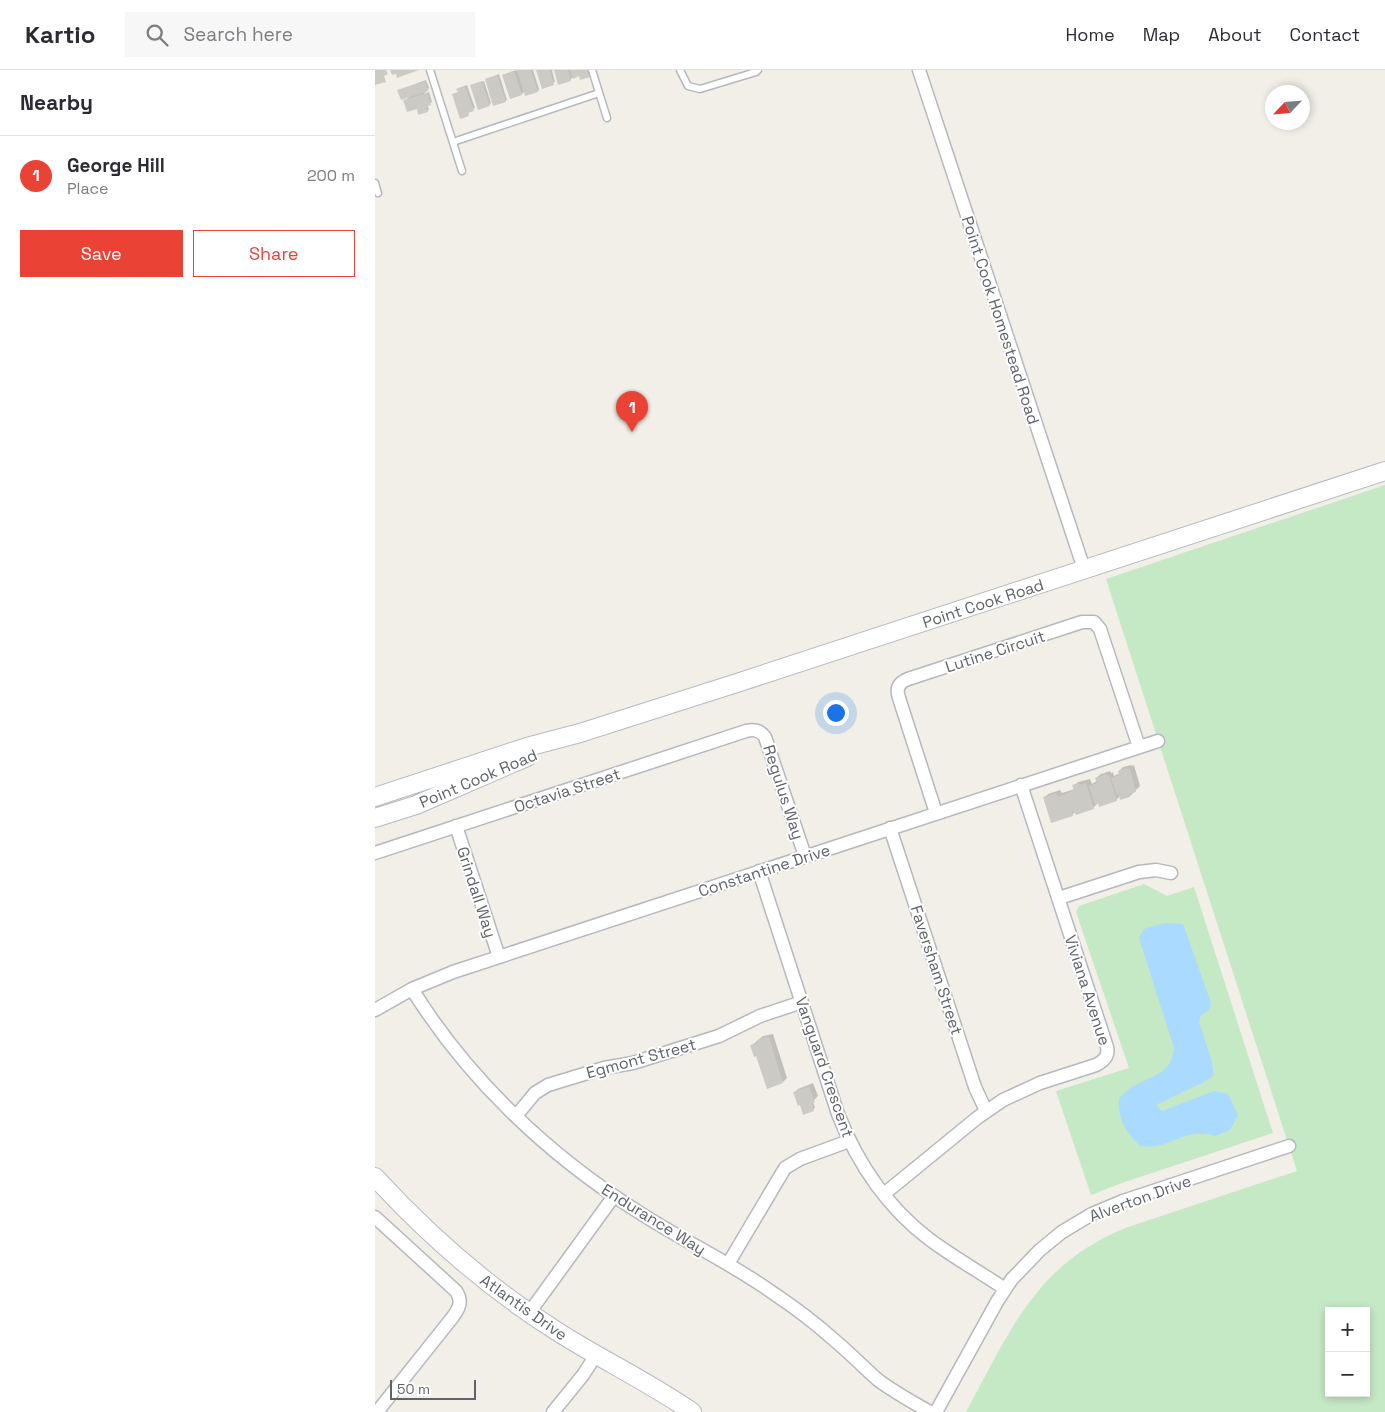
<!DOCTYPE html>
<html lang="en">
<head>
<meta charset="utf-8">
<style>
	body { margin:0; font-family:"Space Grotesk",sans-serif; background:#f7f7f7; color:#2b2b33 }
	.controls { position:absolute; right:15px; bottom:15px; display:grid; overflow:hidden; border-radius:0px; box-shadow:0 2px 8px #0003 }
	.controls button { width:45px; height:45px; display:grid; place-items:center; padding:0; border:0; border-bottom:1px solid #e1e1e2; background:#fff; color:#2b2b33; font:25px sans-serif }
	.compass { position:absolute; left:890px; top:15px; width:45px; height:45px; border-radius:50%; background:#fff; box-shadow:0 2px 8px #0003; rotate:244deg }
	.scale { position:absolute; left:15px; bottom:12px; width:86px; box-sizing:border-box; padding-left:5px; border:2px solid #5f6368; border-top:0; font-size:14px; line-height:18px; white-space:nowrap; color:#5f6368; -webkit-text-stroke:4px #fff; paint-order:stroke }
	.you { position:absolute; left:460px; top:642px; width:18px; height:18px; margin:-12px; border:4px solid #fff; border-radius:50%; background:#1a73e8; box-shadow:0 0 0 8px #1a73e833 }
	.badge { display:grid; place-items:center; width:32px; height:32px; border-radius:50%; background:#ea4335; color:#fff; font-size:16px; font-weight:700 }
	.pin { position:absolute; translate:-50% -41px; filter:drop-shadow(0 1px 2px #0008) }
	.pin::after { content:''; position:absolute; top:26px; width:18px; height:15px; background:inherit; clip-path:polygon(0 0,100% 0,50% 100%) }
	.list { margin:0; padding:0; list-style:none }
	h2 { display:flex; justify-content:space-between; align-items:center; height:65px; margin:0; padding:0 20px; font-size:21px }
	h2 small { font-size:16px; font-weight:400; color:#7c7c81 }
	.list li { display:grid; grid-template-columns:32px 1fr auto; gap:15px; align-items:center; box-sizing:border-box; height:80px; padding:0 20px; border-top:1px solid #e1e1e2 }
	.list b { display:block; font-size:19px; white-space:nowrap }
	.list p { margin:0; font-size:16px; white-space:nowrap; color:#7c7c81 }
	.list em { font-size:16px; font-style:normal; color:#7c7c81 }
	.actions { display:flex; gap:10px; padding:15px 20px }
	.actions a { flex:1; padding:11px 0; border:1px solid #ea4335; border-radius:0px; text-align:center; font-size:18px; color:#ea4335 }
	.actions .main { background:#ea4335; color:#fff }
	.icon { flex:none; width:28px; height:28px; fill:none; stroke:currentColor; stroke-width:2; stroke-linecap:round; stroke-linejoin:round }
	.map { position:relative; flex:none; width:1010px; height:1342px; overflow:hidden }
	header { display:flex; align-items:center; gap:30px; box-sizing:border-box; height:70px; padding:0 25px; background:#fff; border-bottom:1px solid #e1e1e2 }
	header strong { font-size:24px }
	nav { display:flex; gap:28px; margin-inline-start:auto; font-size:18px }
	.search { width:350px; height:45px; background:#f7f7f7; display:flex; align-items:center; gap:12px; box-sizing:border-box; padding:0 18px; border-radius:0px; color:#7c7c81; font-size:19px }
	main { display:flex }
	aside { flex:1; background:#fff }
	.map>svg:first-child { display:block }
	.green { fill:#c5e8c5; fill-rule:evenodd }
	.water { fill:#aadaff }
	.shadow { fill:#0003 }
	.building { fill:#cccac5 }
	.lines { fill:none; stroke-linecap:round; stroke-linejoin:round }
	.lane-casing { stroke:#b5b8bc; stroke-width:9 }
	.street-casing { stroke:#b5b8bc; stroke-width:15 }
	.secondary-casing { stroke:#b6babf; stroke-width:20 }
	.lane { stroke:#fff; stroke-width:6 }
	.street { stroke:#fff; stroke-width:12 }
	.secondary { stroke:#fff; stroke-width:18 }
	.labels { text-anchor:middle; stroke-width:4; stroke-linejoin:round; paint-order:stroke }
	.street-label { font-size:16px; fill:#5f6368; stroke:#fff }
</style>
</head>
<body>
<header>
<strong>Kartio</strong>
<div class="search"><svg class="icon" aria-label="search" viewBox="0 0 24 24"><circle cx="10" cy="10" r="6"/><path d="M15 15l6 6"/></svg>Search here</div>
<nav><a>Home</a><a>Map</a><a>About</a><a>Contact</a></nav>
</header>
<main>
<aside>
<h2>Nearby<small></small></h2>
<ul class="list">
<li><span class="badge">1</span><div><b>George Hill</b><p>Place</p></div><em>200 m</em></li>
</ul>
<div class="actions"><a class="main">Save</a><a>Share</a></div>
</aside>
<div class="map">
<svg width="1010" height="1342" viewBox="0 0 1010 1342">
	<rect width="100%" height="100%" fill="#f1efe8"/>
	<path class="green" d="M1010 415V1342H591C635 1261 661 1193 753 1157L922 1101 731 509ZM954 1241H991V1323H954Z
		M769 814 792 826 819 817 898 1063 747 1113 716 1125 681 1021 754 998 701 842 704 836Z"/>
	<path class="water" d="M790 853 808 854 836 933 834 940 826 945 824 952 837 992 839 1005 831 1011 781 1035 787 1041 839 1021 853 1024 863 1045 855 1060 840 1066C817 1058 802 1072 781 1076 776 1077 770 1076 765 1076 751 1062 742 1048 744 1028 748 1024 752 1020 757 1017 776 1006 797 1004 799 978L764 868 769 859Z"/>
	<path class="shadow" d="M141 0V1L143 0H158L164 19 163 21H150L147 24 128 5Z
		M162 0H177L180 12 168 17Z
		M180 0H214L216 4 214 6H199L195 10Z
		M124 4 132 30 130 31 111 9Z
		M51 10 54 18 49 24 54 22 57 32 52 35 54 39 52 41 30 31 35 26 24 20Z
		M109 11 116 33 114 35 96 16Z
		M92 15 100 38 94 41 93 45 78 25 84 22 83 19 84 18Z
		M756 695V696L759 695 765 716 755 726 746 728 745 726 741 730 724 732 718 738 701 741 697 745 669 728 673 724 685 720 687 723 700 719 699 716 703 712 715 709 717 714 722 711 721 708 726 704 735 701 736 703 738 702 739 706 745 703 744 701 748 697Z
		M398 964 412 1008 408 1012 382 984 376 976 388 966Z
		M438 1013 443 1026 438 1031 440 1038 429 1043 426 1034 419 1023 423 1019Z"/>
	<path class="building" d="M0 0H11L13 4 9 6 11 12 0 15Z
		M15 0H44L22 8 21 4 17 5Z
		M142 0H156L163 22 150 26Z
		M161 0H175L179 15 167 19Z
		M179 0H193L196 11 183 15Z
		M195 0H212L215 7 205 10 204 6 198 9Z
		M139 1 147 25 135 29 127 5Z
		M122 5 131 32 118 36 110 9Z
		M50 11 53 21 26 30 22 20Z
		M107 11 115 36 103 40 95 15Z
		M90 16 99 41 93 43 94 46 85 49 77 24 83 22 81 19Z
		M52 23 56 35 51 37 53 42 43 45 42 39 32 42 28 30Z
		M752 698V699H755L761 722 754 724 755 727 745 730 744 725H742L736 708 744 705 743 701Z
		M731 704 732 706 734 705 742 731 724 737 723 733 720 734 714 716 722 713 720 708Z
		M704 713V715L711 713 719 739 701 745 699 741 697 742 698 746 676 753 668 727 681 723 683 727 691 724 699 720 697 715Z
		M392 967H394L408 1013 392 1019 381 986 379 987 375 975 383 973 382 970Z
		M434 1016 440 1032 437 1033 439 1041 428 1045 425 1035 423 1036 418 1022Z"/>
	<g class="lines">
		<defs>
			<path id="lane" d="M55 0 87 101
				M217 0 232 48
				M305 0 313 16 325 19 381 2 383 0
				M78 72 224 23
				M0 113 3 123"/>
			<path id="street" d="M544 0 709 499
				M561 743 524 628C521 619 523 613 533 609L707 552H719L725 559 764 677
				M81 756 124 887
				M515 758 600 1017 611 1041
				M0 783 371 661C379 659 385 660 390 667L430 786
				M384 801 463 1044C482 1092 512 1137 554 1169 578 1187 605 1202 630 1219
				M684 828 764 802 781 800 796 803
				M37 919C92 1008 173 1085 262 1141 306 1170 355 1192 398 1223 419 1237 439 1252 458 1269 474 1282 488 1297 503 1310 519 1322 537 1332 555 1342
				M0 940 37 919 78 902 783 671
				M141 1046 160 1023 173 1015 229 998 258 993 344 966 385 946 427 932
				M509 1124 602 1048 628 1030 665 1013 721 995C729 991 734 986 732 977L646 715
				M0 1147 81 1221C88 1231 84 1239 77 1248L2 1342
				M353 1194 410 1098 425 1089 474 1071
				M154 1243 239 1126
				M178 1342 208 1305 221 1285
				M561 1342 623 1230 637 1209 665 1180 687 1162 717 1144 748 1131 914 1076"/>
			<path id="secondary" d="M0 727 152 677 205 663 365 612 1010 401
				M0 748 41 735 152 687
				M0 1107C54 1166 115 1219 183 1262 227 1290 274 1312 317 1342"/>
		</defs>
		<use href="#lane" class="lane-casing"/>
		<use href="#street" class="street-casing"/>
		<use href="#secondary" class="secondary-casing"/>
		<use href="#lane" class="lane"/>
		<use href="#street" class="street"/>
		<use href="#secondary" class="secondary"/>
	</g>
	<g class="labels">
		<g class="street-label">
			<text transform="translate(626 250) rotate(72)" y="6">Point Cook Homestead Road</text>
			<text transform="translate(608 533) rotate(-18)" y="6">Point Cook Road</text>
			<text transform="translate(620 581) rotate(-18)" y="6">Lutine Circuit</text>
			<text transform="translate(103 708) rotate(-23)" y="6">Point Cook Road</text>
			<text transform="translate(192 720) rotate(-18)" y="6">Octavia Street</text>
			<text transform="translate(409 722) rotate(72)" y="6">Regulus Way</text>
			<text transform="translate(389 800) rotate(-18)" y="6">Constantine Drive</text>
			<text transform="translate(102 822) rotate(72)" y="6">Grindall Way</text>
			<text transform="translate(562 900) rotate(72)" y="6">Faversham Street</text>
			<text transform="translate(713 920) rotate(72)" y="6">Viviana Avenue</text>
			<text transform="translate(266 988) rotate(-15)" y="6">Egmont Street</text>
			<text transform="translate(450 997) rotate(71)" y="6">Vanguard Crescent</text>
			<text transform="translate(765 1128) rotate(-20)" y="6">Alverton Drive</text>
			<text transform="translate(279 1149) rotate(32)" y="6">Endurance Way</text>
			<text transform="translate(149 1237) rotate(35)" y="6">Atlantis Drive</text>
		</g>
	</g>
</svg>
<div class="controls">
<button>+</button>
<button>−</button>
</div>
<svg class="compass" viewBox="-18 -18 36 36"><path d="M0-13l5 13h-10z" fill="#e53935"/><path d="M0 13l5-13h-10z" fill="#7c7c81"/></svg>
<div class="scale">50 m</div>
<div class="you"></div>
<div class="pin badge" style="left:257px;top:362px">1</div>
</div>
</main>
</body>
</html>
